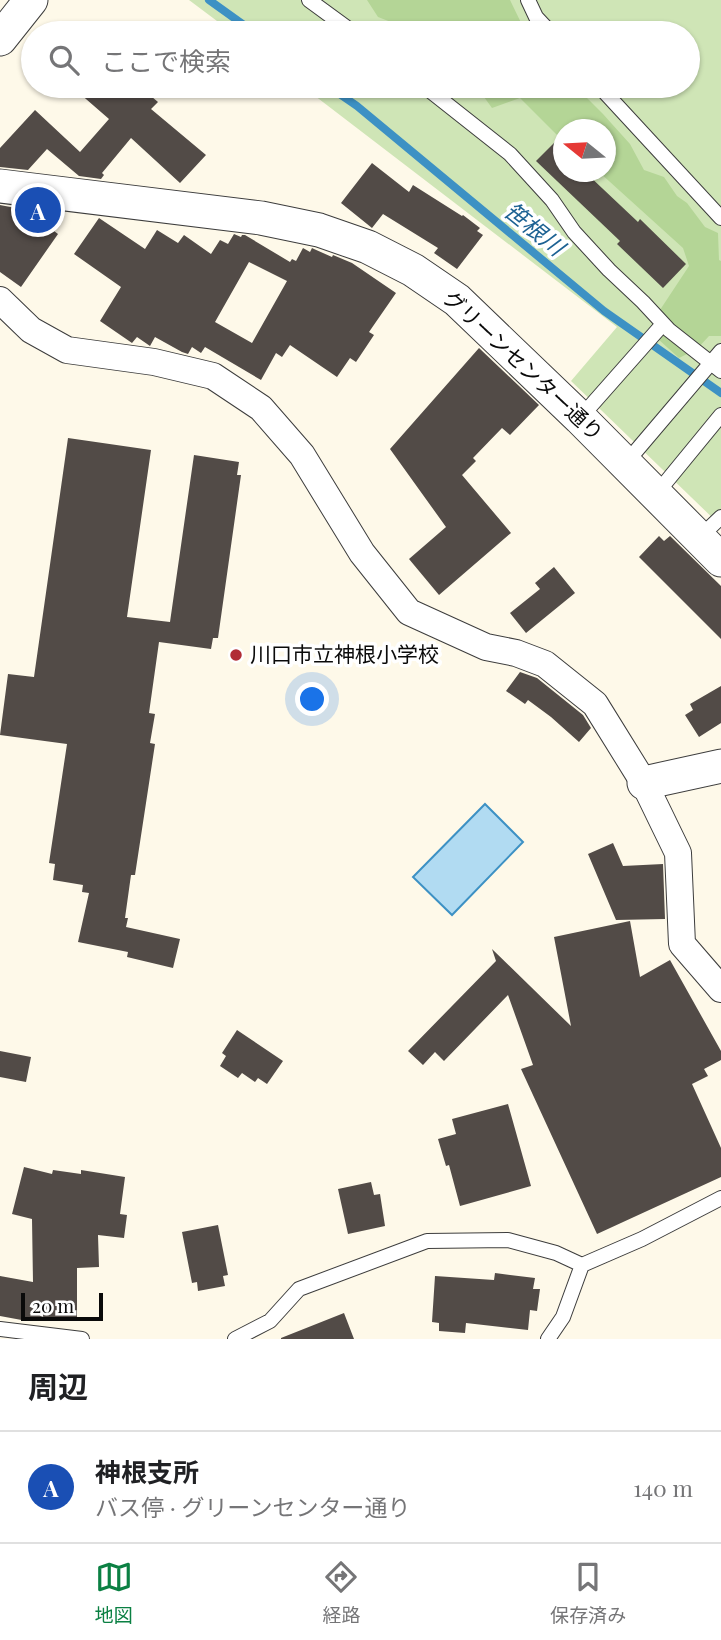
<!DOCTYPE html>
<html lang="ja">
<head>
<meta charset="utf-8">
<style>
	body { margin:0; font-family:"Playfair Display","Noto Sans JP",serif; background:#f2f2f2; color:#202124 }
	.compass { position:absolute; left:553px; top:119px; width:63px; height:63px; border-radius:50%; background:#fff; box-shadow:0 2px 5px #0004; rotate:288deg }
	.scale { position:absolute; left:21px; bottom:18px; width:82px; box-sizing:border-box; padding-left:7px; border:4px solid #0a0a0a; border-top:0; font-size:19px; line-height:24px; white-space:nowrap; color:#0a0a0a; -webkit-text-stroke:5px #fff; paint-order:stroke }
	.you { position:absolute; left:313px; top:700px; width:24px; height:24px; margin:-18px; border:5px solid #fff; border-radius:50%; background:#1a73e8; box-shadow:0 0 0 10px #1a73e833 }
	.badge { display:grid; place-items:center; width:46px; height:46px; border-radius:50%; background:#0b8043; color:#fff; font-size:23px; font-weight:700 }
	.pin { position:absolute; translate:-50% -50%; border:4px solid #fff; box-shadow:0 2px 7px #0006 }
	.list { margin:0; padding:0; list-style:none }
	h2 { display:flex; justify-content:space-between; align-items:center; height:91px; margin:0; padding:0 28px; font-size:30px }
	h2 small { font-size:23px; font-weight:400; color:#757577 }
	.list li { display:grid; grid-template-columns:46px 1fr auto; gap:21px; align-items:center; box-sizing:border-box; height:112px; padding:0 28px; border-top:2px solid #e0e0e0 }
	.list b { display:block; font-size:26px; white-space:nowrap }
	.list p { margin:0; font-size:23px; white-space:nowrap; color:#757577 }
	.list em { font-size:23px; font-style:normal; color:#757577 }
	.icon { flex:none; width:38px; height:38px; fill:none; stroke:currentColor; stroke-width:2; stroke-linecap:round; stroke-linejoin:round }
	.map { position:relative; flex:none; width:721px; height:1339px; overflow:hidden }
	.search { position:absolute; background:#fff; box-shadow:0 2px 5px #0004; left:21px; right:21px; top:21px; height:77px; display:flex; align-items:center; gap:18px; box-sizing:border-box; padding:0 24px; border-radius:38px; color:#757577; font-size:26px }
	.sheet { height:203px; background:#fff }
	nav { display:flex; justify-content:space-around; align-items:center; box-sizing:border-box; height:98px; border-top:2px solid #e0e0e0; background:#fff; font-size:19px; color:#757577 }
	nav a { display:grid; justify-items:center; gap:4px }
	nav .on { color:#0b8043 }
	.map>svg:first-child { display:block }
	.green { fill:#cfe5b6; fill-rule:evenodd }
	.forest { fill:#b4d596 }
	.water { fill:#b1dbf2; stroke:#3d91c4; stroke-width:2 }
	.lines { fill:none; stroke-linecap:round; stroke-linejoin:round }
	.stream { stroke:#3d91c4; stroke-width:8 }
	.building { fill:#524b47; fill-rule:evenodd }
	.service-casing { stroke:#3d3d3d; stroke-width:16 }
	.minor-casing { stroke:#3d3d3d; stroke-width:28 }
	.tertiary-casing { stroke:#3d3d3d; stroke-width:35 }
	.service { stroke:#fff; stroke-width:14 }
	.minor { stroke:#fff; stroke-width:26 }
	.tertiary { stroke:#fff; stroke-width:33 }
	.poi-dot { fill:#b12c35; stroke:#fff; stroke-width:2.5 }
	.labels { text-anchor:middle; stroke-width:7; stroke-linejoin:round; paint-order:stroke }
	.street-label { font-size:21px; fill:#0a0a0a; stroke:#fff }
	.poi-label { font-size:21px; fill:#0a0a0a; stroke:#fff; text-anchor:start }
	.water-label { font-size:23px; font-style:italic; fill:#1d6293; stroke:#fff }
</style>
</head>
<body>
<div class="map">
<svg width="721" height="1339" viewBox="0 0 721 1339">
	<rect width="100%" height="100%" fill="#fef9e9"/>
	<path class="green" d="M189 0H721V526L571 381 617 327 302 86H688V33H233ZM564 130H606V172H564Z"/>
	<path class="forest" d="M367 0H510L526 33H417L404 27 378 17Z
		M476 86H575L603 114 630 144 644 170 664 177 677 196 687 203 705 227 718 233 719 260 721 261V336H709L697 349 679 358 658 339 656 316 689 266 683 248 599 172H606V130H564L563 141 520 98 492 108Z"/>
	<path class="water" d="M485 804 523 842 452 915 413 877Z"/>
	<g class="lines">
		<path class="stream" d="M209 0 255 33
			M328 86 357 106 604 311 721 393"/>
	</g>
	<path class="building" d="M71 86H139L158 102 151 109 206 155 180 183 131 138 102 173 104 175 101 179 79 176 47 149 28 170 0 167V148L35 110 80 152 109 119Z
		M564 133V172H585L638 222 640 219 686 264 663 288 617 244 620 241 536 161Z
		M372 163 409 192 413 185 462 216 463 215 480 228 477 231 483 235 457 269 434 253 438 248 383 214 372 228 341 203Z
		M0 205 26 210 58 234 21 287 0 272Z
		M99 218 145 249 157 230 178 243 184 235 211 254 220 240 228 244 234 234 241 237 242 235H245L290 262 292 259 296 261 303 248 310 252 312 248 314 249 332 257 333 255 352 263 396 293 369 332 374 335 356 362 350 358 337 377 290 345 282 357 276 353 261 380 205 347 201 353 192 347 188 354 182 352 155 337 150 346 137 337 132 343 100 321 121 287 74 254ZM249 262 287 281 252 343 215 322Z
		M479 348 539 405 510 435 502 428 473 458 476 461 462 475 511 533 439 595 409 559 446 527 390 449Z
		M68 438 151 450 127 617 170 622 194 455 239 462 237 475H241L218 638H213L211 649 159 642 149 713 155 714 150 743 155 744 135 875H131L125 918H128L126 927 180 939 173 968 127 957 128 952 78 942 89 893 82 892 83 885 53 880 55 864 49 863 67 744 0 735 8 674 34 677Z
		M659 536 664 541 670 536 721 586V639L639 557Z
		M554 567 575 593 526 633 510 613 540 589 535 583Z
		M520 672 537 678 583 715 591 728 579 742 551 717 528 700 525 704 506 691Z
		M721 686V723L699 737 685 715 693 710 690 704Z
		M613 843 623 866 663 864 665 919 616 920 588 854Z
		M630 921 640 977 670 960 721 1051V1060L704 1069 708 1076 692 1084 721 1148V1177L597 1234 521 1069 533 1065 508 995 444 1061 435 1052 423 1065 408 1051 496 961 492 949 571 1026 554 937Z
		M237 1030 283 1061 267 1084 258 1078 255 1082 242 1073 238 1078 220 1066 226 1056 222 1053Z
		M0 1051 31 1057 26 1082 0 1077Z
		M508 1104 531 1186 460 1206 449 1165 446 1166 438 1139 456 1134 452 1119Z
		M24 1167 52 1174 53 1170 81 1174V1170L125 1177 120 1214 127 1215 124 1238 98 1235 99 1267 77 1268V1320L27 1321 0 1316V1276L33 1282 32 1219 12 1214Z
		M371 1182 374 1195 380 1194 385 1226 348 1234 338 1189Z
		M218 1225 228 1275 223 1276 225 1286 198 1291 197 1282 192 1283 182 1232Z
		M495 1273 535 1278 533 1289H540L537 1311 530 1310 528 1330 466 1323 465 1333 439 1331V1323L432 1322 435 1276 494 1280Z
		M344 1313 354 1339H281V1338Z"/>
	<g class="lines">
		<defs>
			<path id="service" d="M309 0 354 33
				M528 0 536 17 551 33
				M424 86 510 154 552 200 574 232 609 270 643 302 669 330 721 371
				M599 86 721 218
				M580 418 663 324
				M625 464 721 351
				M657 493 721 415
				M699 538 721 517
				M0 1329 82 1339
				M235 1339 270 1321 299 1289 427 1241 508 1240 556 1253 582 1265
				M548 1339 563 1317 582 1265 642 1239 721 1198"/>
			<path id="minor" d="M0 300 31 330 67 350 154 362 213 376 261 408 302 455 362 553 409 612 486 647 516 653 545 664 595 704 644 783 678 853 682 944 721 989"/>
			<path id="tertiary" d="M0 39 31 0
				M0 186 261 218 319 230 368 247 413 270 457 300 580 418 721 560
				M644 783 721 766"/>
		</defs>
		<use href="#service" class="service-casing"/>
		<use href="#minor" class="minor-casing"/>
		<use href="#tertiary" class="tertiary-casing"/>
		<use href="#service" class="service"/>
		<use href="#minor" class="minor"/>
		<use href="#tertiary" class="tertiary"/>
	</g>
	<circle class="poi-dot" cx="236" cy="655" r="7"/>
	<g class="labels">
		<g class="street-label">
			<text transform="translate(523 366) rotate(43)" y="7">グリーンセンター通り</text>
		</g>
		<g class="poi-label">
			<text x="250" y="662">川口市立神根小学校</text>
		</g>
		<g class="water-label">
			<text transform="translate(534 229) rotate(39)" y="8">笹根川</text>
		</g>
	</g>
</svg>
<svg class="compass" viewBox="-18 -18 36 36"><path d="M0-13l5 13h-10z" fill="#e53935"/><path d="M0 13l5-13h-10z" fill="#757577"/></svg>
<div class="scale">20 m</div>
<div class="you"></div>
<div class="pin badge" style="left:38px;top:210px;background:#1a4fb4">A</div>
<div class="search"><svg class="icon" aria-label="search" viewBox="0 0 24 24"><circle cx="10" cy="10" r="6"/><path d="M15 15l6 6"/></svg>ここで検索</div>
</div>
<section class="sheet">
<h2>周辺<small></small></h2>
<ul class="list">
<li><span class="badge" style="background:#1a4fb4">A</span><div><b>神根支所</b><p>バス停 · グリーンセンター通り</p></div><em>140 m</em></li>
</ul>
</section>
<nav>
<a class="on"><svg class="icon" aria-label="map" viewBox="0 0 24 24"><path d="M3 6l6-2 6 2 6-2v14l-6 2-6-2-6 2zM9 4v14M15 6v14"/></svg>地図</a>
<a><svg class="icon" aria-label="directions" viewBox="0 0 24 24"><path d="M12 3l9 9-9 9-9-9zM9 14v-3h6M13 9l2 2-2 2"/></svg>経路</a>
<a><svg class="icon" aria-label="saved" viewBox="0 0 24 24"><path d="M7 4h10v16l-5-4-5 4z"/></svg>保存済み</a>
</nav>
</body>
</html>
